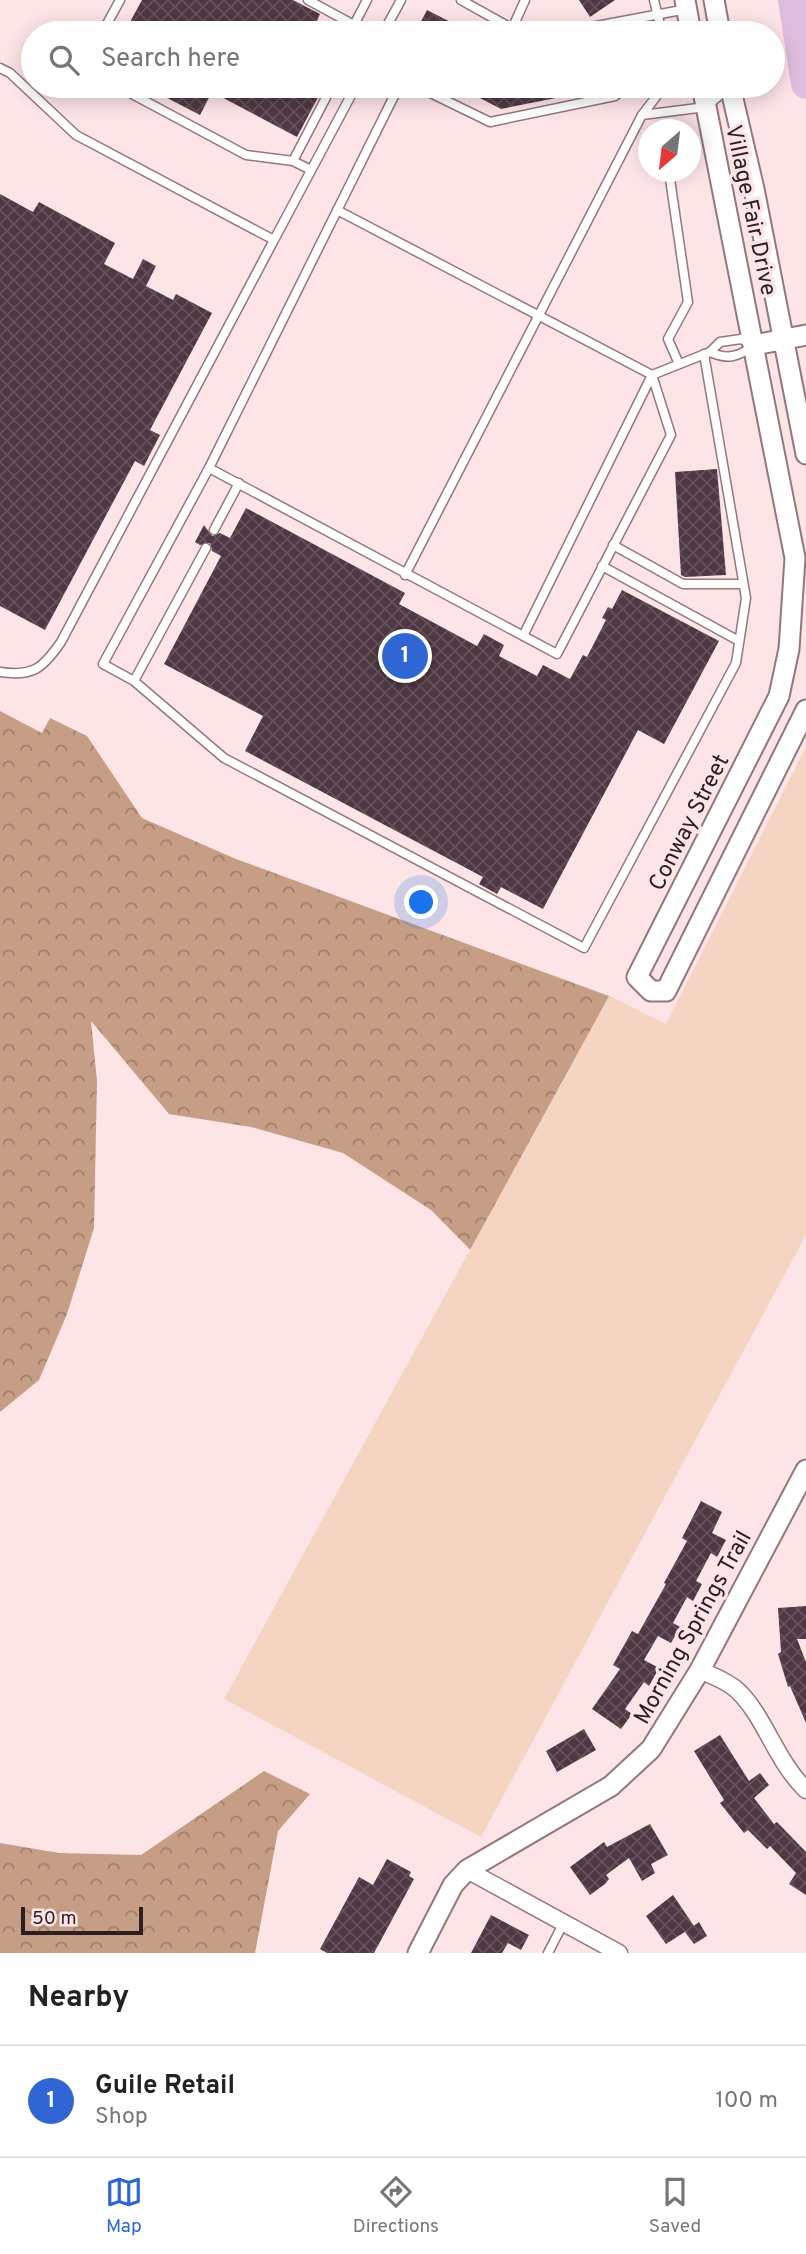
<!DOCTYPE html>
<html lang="en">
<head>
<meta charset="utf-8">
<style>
	body { margin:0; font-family:Overpass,sans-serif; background:#f6f6f6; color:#222 }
	.compass { position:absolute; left:638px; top:119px; width:63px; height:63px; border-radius:50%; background:#fff; box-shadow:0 4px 18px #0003; rotate:208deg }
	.scale { position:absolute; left:21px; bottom:18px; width:122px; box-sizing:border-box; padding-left:7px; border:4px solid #2a1f21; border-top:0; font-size:19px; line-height:24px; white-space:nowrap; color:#2a1f21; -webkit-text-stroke:5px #fde4e7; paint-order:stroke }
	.you { position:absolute; left:422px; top:903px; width:24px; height:24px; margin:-18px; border:5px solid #fff; border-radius:50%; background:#1a73e8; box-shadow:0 0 0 10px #1a73e833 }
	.badge { display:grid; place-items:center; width:46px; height:46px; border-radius:50%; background:#2f66d4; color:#fff; font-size:23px; font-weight:700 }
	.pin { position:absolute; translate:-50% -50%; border:4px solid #fff; box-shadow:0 2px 7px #0006 }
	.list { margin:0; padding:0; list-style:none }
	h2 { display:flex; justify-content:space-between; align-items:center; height:91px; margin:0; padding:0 28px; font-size:30px }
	h2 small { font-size:23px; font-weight:400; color:#767676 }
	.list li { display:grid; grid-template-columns:46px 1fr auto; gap:21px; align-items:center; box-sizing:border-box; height:112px; padding:0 28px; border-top:2px solid #e0e0e0 }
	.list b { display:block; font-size:26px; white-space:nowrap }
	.list p { margin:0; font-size:23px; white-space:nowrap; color:#767676 }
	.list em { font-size:23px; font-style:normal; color:#767676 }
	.icon { flex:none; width:38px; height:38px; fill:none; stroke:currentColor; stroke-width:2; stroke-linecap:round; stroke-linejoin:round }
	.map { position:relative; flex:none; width:806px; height:1953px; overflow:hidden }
	.search { position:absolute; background:#fff; box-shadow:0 4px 18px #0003; left:21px; right:21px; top:21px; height:77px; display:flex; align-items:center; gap:18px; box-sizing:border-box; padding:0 24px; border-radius:38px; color:#767676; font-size:26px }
	.sheet { height:203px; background:#fff }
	nav { display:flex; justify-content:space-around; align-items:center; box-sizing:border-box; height:98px; border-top:2px solid #e0e0e0; background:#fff; font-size:19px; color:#767676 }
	nav a { display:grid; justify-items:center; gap:4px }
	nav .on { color:#2f66d4 }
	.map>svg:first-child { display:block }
	.forest { fill:url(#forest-crowns) }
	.park { fill:#f5d5c2 }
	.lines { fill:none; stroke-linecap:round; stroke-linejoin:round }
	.river { stroke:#dfbddf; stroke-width:30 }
	.building { fill:url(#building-cross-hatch) }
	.service-casing { stroke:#93777b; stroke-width:11 }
	.minor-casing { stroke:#93777b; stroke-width:19 }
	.tertiary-casing { stroke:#93777b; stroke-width:23 }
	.service { stroke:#fff; stroke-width:8 }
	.minor { stroke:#fff; stroke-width:16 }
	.tertiary { stroke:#fff; stroke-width:19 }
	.labels { text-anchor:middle; stroke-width:7; stroke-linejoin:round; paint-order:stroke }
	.street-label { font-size:23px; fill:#2a1f21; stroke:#fde4e7 }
</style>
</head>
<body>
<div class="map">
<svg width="806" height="1953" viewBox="0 0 806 1953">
	<defs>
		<pattern id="forest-crowns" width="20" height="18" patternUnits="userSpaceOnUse" patternTransform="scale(1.75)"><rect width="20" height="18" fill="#c69d85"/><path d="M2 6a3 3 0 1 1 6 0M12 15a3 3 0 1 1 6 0" fill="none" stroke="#a17f6c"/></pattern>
		<pattern id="building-cross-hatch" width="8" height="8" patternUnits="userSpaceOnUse" patternTransform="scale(1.75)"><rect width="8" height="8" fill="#4e3843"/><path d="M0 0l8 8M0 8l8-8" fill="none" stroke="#65525b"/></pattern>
	</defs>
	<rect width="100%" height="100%" fill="#fde4e7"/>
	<path class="forest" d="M0 711 42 733 50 718 87 736 142 818 236 859 609 996 666 1025 514 1294 431 1210 343 1153 251 1127 169 1114 91 1021 97 1081 94 1228 67 1314 39 1380 0 1412Z
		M264 1771 310 1794 278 1831 255 1953H0V1843L59 1853 141 1855Z"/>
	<path class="park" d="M806 747V1235L481 1837 224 1699 609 996 666 1024Z"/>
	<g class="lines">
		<path class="river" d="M793 0 806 84"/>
	</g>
	<path class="building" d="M142 0H293L320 14 317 21 341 33H124Z
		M579 0H615L590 17Z
		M427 10 472 33H415Z
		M144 86H324L297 137 212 92 200 115Z
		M457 86H585L586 92 501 109Z
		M0 194 33 212 39 202 115 243 104 264 133 279 143 259 156 266 146 286 173 300 176 294 212 313 150 430 160 435 144 466 135 461 45 630 0 606Z
		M717 469 726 575 685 577 681 575 675 472Z
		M246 508 405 593 399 604 477 646 484 634 504 645 499 656 537 676 543 665 570 679 583 655 587 657 606 620 602 618 608 607 612 609 622 590 719 641 664 744 638 730 543 909 501 887 497 894 479 884 483 877 245 751 263 716 164 664 221 556 212 551 210 543 200 545 195 542 204 525 212 536 220 533 230 538Z
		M701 1501 722 1512 712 1533 726 1540 717 1557 711 1553 696 1581 702 1584 693 1601 687 1597 673 1623 680 1627 671 1643 658 1636 644 1660 659 1668 649 1686 644 1682 625 1709 632 1714 621 1729 592 1709 620 1669 613 1665 632 1631 638 1634 666 1584 664 1583 687 1541 682 1538Z
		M806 1606V1639H797L806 1662V1723L790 1686 788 1687 778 1654 781 1652 778 1608Z
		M584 1729 596 1750 557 1772 546 1751Z
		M720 1735 749 1781 760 1773 769 1785 754 1798 774 1824 777 1822 806 1852V1895L789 1884 796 1873 770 1846 767 1849 748 1830 744 1833 720 1803 724 1800 694 1751Z
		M650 1824 668 1855 651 1864 655 1873 642 1881 629 1858 606 1875 609 1879 605 1884 590 1895 570 1867 604 1842 607 1847Z
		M387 1859 411 1872 409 1876 414 1879 374 1953H327L320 1949 359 1877 373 1885Z
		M673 1895 694 1926 666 1944 646 1916Z
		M491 1915 529 1935 521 1950 508 1943 502 1953H471Z
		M699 1922 707 1936 694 1944 685 1932Z"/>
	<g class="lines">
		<defs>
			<path id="service" d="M308 0 354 25 356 33
				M367 0 354 25 370 33
				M461 0 520 33
				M654 0 662 33
				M512 29 525 0
				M102 33 120 0
				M383 33 401 0
				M559 33 687 9
				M0 68 10 73 76 135 274 240 61 642C43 668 33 677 0 672
				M117 86 246 155 293 161
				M399 86 209 468 103 664 134 681 224 758 584 948 736 663 746 598 704 354
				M416 86 490 122 615 96 627 86
				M687 86 659 93 642 115 706 107 728 88
				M311 170 293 161 332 86
				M669 172 688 302 668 339 679 364
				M337 210 652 375 710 352 720 342 741 339 754 345C739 357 727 360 710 352
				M274 240 356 86
				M209 468 557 654 671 435 652 375
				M214 530 239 483
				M613 545 683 584H743
				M602 566 739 641
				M405 575 642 115
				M523 636 652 375
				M134 681 206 548
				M548 1953 564 1922"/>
			<path id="minor" d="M700 1670C712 1676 728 1681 738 1691 765 1717 776 1761 806 1790
				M467 1870 619 1953"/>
			<path id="tertiary" d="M685 0 691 33
				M714 0 720 33
				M702 86 795 558 789 649 779 696 637 977 651 991H666L806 710
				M730 86 754 189 806 454
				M754 345 806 335
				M418 1953 453 1885 467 1870 611 1786 651 1749 700 1670 806 1470"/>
		</defs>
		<use href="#service" class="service-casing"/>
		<use href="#minor" class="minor-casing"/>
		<use href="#tertiary" class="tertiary-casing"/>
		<use href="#service" class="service"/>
		<use href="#minor" class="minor"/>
		<use href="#tertiary" class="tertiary"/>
	</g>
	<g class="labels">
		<g class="street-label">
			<text transform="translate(752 210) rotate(78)" y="8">Village Fair Drive</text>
			<text transform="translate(688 822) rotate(-63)" y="8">Conway Street</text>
			<text transform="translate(692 1627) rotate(-61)" y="8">Morning Springs Trail</text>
		</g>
	</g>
</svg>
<svg class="compass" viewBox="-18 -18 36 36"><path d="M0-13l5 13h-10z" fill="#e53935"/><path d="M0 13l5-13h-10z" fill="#767676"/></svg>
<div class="scale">50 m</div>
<div class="you"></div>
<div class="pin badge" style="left:405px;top:656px">1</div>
<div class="search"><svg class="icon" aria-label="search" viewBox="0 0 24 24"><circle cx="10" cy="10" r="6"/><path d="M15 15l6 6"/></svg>Search here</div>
</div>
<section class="sheet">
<h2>Nearby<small></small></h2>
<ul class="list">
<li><span class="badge">1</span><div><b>Guile Retail</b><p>Shop</p></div><em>100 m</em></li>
</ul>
</section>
<nav>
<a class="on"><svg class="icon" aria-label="map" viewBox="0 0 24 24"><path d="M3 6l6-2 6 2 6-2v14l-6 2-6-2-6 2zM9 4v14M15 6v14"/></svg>Map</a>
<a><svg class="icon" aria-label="directions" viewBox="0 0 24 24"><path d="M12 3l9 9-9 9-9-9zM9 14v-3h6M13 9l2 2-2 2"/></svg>Directions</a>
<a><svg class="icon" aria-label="saved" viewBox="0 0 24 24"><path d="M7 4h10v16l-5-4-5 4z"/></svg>Saved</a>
</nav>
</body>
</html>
